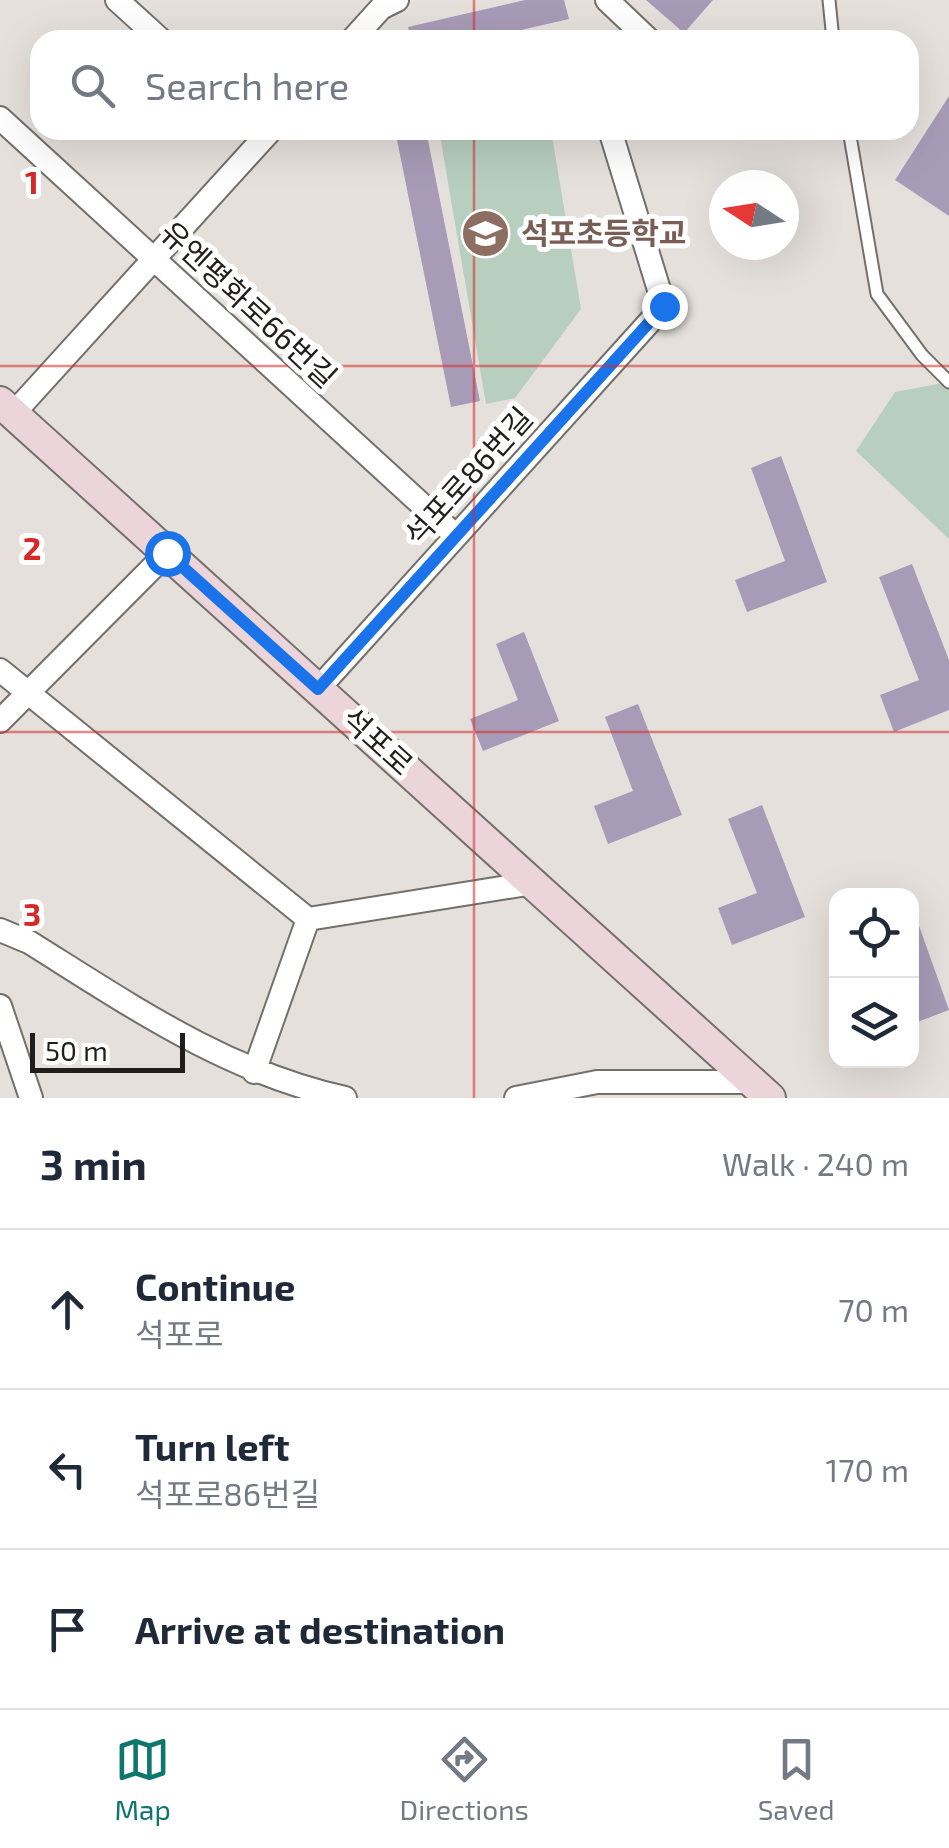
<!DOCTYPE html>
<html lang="en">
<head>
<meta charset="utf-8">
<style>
	body { margin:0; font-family:"Exo 2","Noto Sans KR",sans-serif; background:#f2f2f3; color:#1f2937 }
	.controls { position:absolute; right:30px; bottom:30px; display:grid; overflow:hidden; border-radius:20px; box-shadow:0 10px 40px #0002 }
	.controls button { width:90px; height:90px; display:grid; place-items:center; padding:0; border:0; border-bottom:2px solid #e0e1e3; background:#fff; color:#1f2937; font:50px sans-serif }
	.compass { position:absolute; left:709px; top:170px; width:90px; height:90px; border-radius:50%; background:#fff; box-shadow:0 10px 40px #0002; rotate:282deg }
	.scale { position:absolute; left:30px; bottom:25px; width:155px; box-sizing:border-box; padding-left:10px; border:5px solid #201e1c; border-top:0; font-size:28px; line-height:35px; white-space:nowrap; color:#201e1c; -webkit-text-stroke:8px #fff; paint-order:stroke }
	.stop { position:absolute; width:30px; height:30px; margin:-22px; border:8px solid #1a73e8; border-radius:50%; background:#fff }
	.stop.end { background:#1a73e8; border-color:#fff; box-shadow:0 2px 10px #0008 }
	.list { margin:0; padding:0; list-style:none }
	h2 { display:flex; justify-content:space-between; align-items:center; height:130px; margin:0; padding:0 40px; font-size:42px }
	h2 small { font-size:32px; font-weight:400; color:#747a83 }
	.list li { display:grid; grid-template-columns:65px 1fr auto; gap:30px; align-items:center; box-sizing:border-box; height:160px; padding:0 40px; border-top:2px solid #e0e1e3 }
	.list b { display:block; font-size:38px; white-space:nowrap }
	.list p { margin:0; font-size:32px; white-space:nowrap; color:#747a83 }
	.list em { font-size:32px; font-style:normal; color:#747a83 }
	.icon { flex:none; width:55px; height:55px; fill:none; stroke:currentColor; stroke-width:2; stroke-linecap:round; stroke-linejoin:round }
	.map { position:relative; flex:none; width:949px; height:1098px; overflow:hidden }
	.search { position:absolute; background:#fff; box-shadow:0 10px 40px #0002; left:30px; right:30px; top:30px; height:110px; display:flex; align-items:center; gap:25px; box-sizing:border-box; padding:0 35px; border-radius:30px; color:#747a83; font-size:38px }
	.sheet { height:610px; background:#fff }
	nav { display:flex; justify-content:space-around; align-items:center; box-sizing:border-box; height:140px; border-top:2px solid #e0e1e3; background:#fff; font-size:28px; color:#747a83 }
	nav a { display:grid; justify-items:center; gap:5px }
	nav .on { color:#0f766e }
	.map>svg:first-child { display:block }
	.green { fill:#b8cebf }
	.building { fill:#a89bb7 }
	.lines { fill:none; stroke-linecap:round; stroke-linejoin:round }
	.service-casing { stroke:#736f6b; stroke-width:15 }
	.minor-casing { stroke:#736f6b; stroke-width:26 }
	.secondary-casing { stroke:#736f6b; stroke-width:34 }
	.service { stroke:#fff; stroke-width:11 }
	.minor { stroke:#fff; stroke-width:22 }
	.secondary { stroke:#ecd4db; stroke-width:30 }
	.route { stroke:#1a73e8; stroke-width:12 }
	.grid { fill:none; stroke:#d62828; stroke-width:2.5; stroke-opacity:0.55 }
	.labels { text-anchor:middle; stroke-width:10; stroke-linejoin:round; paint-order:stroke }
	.education-label { font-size:30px; font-weight:bold; fill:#785e54; stroke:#fff; text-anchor:start }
	.street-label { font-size:30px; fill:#201e1c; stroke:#fff }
	.grid-label { font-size:32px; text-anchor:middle; font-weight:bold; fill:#d62828; stroke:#fff; stroke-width:10; stroke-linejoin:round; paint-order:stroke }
</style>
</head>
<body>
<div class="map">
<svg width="949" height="1098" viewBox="0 0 949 1098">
	<rect width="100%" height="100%" fill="#e5e0dc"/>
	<path class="green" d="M439 130H551L581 309 515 398 486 404Z
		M949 382V539L856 451 895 392Z"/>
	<path class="building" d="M525 0H564L569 19 477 40H411L408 27Z
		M646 0H713L684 33Z
		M949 96V216L895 180Z
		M395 130H426L480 401 451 407Z
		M781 456 827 582 747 612 735 580 785 561 751 468Z
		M912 564 949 660V710L894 732 880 695 919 680 879 577Z
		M524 632 559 721 483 751 470 719 518 700 496 644Z
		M638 704 682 815 608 844 594 806 633 791 605 717Z
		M762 805 805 917 732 945 718 908 757 893 728 819Z
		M912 906 949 1010 912 1024Z"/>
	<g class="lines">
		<defs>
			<path id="service" d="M829 0 833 40
				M849 130 877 294 922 355 949 382"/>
			<path id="minor" d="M117 0 161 40
				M607 0 649 40
				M352 40 381 8 397 0
				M0 118 456 536
				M13 414 271 130
				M0 670 308 919 254 1072
				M318 689 664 306 610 130
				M0 721 167 553
				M308 919 533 883
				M0 930 29 942C130 1005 226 1072 345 1098
				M0 1006 31 1098
				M516 1098 597 1082H753"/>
			<path id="secondary" d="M0 402 770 1098"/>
		</defs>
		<use href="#service" class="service-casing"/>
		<use href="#minor" class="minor-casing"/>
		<use href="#secondary" class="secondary-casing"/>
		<use href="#service" class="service"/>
		<use href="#minor" class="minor"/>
		<use href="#secondary" class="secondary"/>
	</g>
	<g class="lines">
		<path class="route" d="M167 553 318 689 664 306"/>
	</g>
	<path class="grid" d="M474 0V40M474 130V1098M0 366H949M0 732H949"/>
	<defs>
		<symbol id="school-disc" viewBox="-11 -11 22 22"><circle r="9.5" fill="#8d6e63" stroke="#fff"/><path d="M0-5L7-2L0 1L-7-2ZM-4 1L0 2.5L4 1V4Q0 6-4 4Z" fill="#fff"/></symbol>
	</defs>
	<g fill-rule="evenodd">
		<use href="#school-disc" x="458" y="206" width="55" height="55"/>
	</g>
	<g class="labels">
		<g class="education-label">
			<text x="521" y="244">석포초등학교</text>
		</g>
		<g class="street-label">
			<text transform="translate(248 305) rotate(43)" y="10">유엔평화로66번길</text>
			<text transform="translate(469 477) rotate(-48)" y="10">석포로86번길</text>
			<text transform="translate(377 742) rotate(42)" y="10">석포로</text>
		</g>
	</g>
	<g class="grid-label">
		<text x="32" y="194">1</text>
		<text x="32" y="560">2</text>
		<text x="32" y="926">3</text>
	</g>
</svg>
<div class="controls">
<button><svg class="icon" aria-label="locate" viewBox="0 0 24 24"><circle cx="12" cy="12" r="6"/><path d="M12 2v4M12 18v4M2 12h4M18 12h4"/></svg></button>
<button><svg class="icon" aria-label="layers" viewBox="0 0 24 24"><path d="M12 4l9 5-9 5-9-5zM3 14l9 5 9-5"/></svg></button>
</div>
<svg class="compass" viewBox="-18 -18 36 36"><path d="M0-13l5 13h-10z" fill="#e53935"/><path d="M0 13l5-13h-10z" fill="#747a83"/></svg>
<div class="scale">50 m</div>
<div class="stop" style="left:167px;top:553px"></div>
<div class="stop end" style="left:664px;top:306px"></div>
<div class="search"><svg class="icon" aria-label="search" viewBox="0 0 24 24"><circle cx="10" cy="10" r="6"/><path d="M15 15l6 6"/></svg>Search here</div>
</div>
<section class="sheet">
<h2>3 min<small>Walk · 240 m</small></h2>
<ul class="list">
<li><svg class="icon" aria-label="ahead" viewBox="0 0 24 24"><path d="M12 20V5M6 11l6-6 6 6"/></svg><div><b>Continue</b><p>석포로</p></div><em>70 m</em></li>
<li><svg class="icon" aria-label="left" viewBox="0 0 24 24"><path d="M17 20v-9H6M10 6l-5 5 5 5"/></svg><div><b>Turn left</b><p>석포로86번길</p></div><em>170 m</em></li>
<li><svg class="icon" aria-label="arrive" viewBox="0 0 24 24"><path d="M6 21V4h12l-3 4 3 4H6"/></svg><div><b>Arrive at destination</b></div></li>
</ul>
</section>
<nav>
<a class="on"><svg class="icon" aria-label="map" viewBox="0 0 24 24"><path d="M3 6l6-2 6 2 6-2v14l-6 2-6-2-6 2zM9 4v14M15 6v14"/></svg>Map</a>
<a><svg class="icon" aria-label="directions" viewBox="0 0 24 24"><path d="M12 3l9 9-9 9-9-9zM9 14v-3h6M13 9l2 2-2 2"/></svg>Directions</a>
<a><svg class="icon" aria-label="saved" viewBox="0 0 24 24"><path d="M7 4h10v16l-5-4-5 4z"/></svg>Saved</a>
</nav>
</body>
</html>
